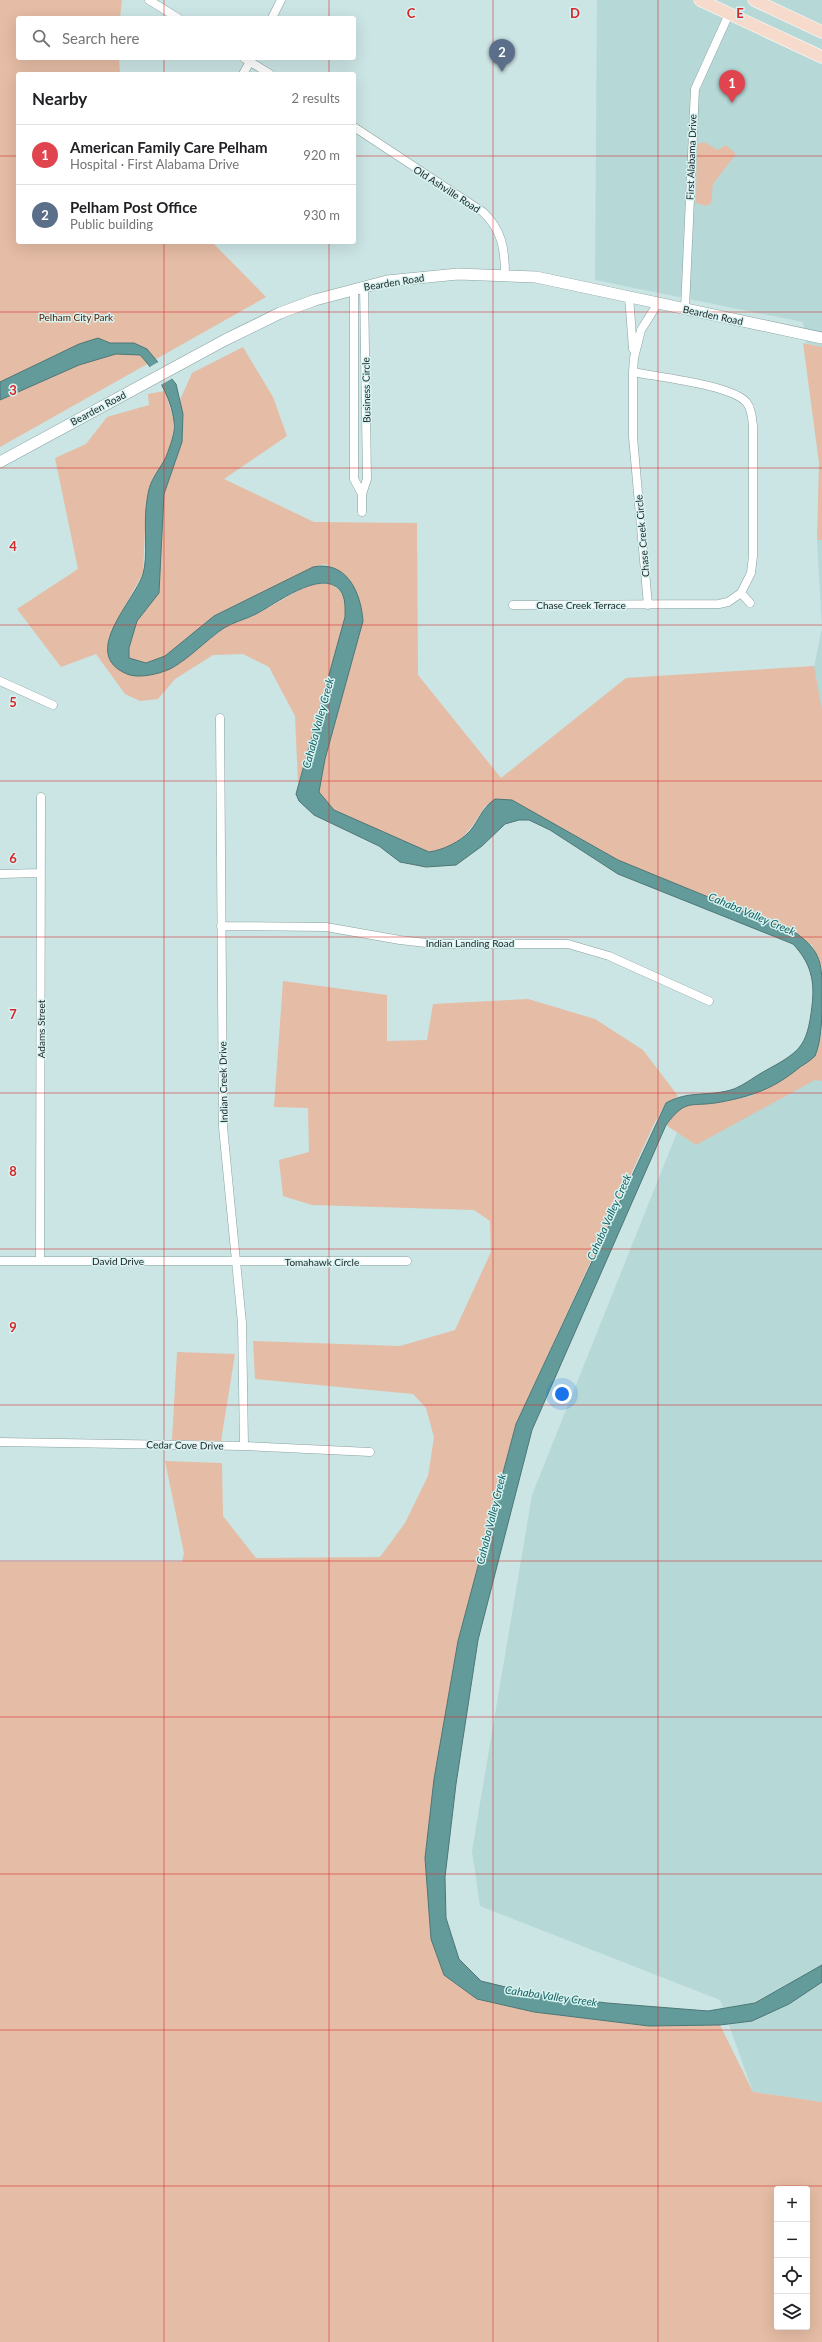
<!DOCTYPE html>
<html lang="en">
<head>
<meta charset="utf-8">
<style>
	body { margin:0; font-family:Lato,sans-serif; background:#f6f6f6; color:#202124 }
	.controls { position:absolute; right:12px; bottom:12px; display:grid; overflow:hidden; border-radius:4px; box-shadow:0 4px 16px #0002 }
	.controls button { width:36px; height:36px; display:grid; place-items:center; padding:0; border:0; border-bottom:1px solid #e0e0e0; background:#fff; color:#202124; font:20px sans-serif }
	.you { position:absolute; left:562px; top:1394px; width:14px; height:14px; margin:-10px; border:3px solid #fff; border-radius:50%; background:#1a73e8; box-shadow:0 0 0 6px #1a73e833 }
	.badge { display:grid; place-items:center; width:26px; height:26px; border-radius:50%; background:#111827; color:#fff; font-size:13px; font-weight:700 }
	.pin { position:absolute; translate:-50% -33px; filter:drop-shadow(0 1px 2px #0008) }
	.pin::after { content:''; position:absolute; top:21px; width:14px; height:12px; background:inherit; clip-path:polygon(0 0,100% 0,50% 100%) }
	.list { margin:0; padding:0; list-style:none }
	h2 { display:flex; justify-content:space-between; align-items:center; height:52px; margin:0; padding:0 16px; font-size:17px }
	h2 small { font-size:13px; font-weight:400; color:#757577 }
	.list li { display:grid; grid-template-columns:26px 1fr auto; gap:12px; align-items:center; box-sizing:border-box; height:60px; padding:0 16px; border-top:1px solid #e0e0e0 }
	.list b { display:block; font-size:15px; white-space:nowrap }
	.list p { margin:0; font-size:13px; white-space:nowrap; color:#757577 }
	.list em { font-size:13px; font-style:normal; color:#757577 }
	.icon { flex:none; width:22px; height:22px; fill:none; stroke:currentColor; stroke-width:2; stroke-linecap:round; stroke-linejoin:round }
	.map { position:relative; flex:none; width:822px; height:2342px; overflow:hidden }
	.search { position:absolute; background:#fff; box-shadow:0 4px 16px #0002; left:16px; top:16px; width:340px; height:44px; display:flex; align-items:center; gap:10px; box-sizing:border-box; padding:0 14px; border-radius:4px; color:#757577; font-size:15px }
	.panel { position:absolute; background:#fff; box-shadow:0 4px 16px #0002; left:16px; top:72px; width:340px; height:172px; border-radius:4px }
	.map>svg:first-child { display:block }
	.built { fill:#b6d8d7 }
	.green { fill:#e5bca5; fill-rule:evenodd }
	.water { fill:#639b9a; stroke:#4d7776 }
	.pier { fill:#cbe5e4 }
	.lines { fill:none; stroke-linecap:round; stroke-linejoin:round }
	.street-casing { stroke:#89a1a0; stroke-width:9 }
	.secondary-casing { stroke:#89a1a0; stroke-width:12 }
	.primary-casing { stroke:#fff; stroke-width:13 }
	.street { stroke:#fff; stroke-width:8 }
	.secondary { stroke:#fff; stroke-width:11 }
	.primary { stroke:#f6dbcd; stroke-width:12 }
	.grid { fill:none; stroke:#d62828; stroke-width:1; stroke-opacity:0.55 }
	.labels { text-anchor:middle; stroke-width:3; stroke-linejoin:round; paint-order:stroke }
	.street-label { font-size:10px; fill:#1a2423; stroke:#d8f2f1 }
	.park-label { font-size:10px; fill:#520; stroke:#d8f2f1 }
	.water-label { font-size:11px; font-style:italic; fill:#146262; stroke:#d8f2f1 }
	.grid-label { font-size:13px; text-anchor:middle; font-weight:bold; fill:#d62828; stroke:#d8f2f1; stroke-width:3; stroke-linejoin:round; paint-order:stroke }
</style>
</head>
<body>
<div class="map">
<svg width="822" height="2342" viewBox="0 0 822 2342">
	<rect width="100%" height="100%" fill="#cbe5e4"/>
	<path class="built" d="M597 0H822V347L806 343 803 322 595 280Z
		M817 540H822V790L798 745 822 628Z
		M822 930V2102L753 2092 720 2000 480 1906 472 1851 532 1495 678 1130 728 1102 816 1035Z"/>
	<path class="green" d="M0 0H122L120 18H18V58H119L120 74H18V242H212L266 297 0 447Z
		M704 142 718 150 726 145 736 154 713 184 711 203 706 206 696 203 697 144Z
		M803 343 822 347V540H817L819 463Z
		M243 347 273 397 287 436 224 479 314 522 417 523 418 675 501 778 626 678 814 666 822 710V968L812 945 618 860 512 800 485 806C471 830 458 849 429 852L334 810 319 792 325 759 363 621 343 573 325 564 313 567 215 616 165 656 146 663 129 658V648L137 621 159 593 164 494 182 442 183 414 180 400 192 373Z
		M165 391 174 421 172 442 165 459 151 482 146 509 143 573 111 632 127 674 147 675 169 669 226 627 257 614 299 590 314 584H331L339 590 345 599V617L307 758 298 783 295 716 269 667 243 654 213 655 175 679 158 699 140 701 125 694 96 654 61 667 17 609 78 569 55 458 86 444 107 417 149 405 148 394Z
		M283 981 387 995V1041L427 1040 433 1004 528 999 595 1019 643 1050 678 1096 666 1103 654 1124 516 1424 458 1641 431 1939 477 1999 534 2012 649 2026 720 2025 753 2092 822 2102V2342H0V1562H182L184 1553 165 1461 222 1463 223 1516 256 1558 380 1557 405 1523 428 1476 434 1437 426 1408 413 1394 255 1379 253 1341 400 1346 455 1330 491 1252 490 1221 474 1210 312 1205 283 1196 279 1160 309 1152 308 1108 274 1107ZM777 2189H807V2327H777Z
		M822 1034V1081L815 1080 696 1145 666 1125 678 1109 688 1104 718 1103 752 1096 815 1055Z
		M177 1352 235 1354 221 1441 172 1440Z"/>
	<path class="water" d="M98 338 110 343H134L147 349 176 384 183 414 182 442 164 494 159 593 137 621 129 648V658L146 663 165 656 214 616 313 567C347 560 361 593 363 621L325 759 319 792 334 810 429 852C443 850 460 842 470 831 480 819 481 809 495 799L512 800 618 860 796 933C822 952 822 964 822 996 822 1014 822 1040 815 1056 811 1060 805 1064 800 1067 775 1088 753 1096 721 1102 690 1108 687 1097 666 1125L532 1430 478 1640 456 1784 445 1877 446 1918 459 1959 481 1981 534 1994 607 2003 708 2011 755 2003 822 1965V1982L789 2004 752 2021 720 2025 649 2026 534 2012 477 1999 444 1975 431 1939 425 1858 434 1779 458 1641 516 1424 666 1103C688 1090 711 1097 734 1089 744 1085 754 1077 763 1072 799 1052 807 1049 812 1006 815 981 811 963 793 944L618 874 550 830 529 820H519L505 824 482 846 456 865 426 867 400 862 379 846 314 815 299 801 296 794 345 617C345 608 346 598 340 590 321 568 274 605 256 614 246 619 234 622 224 628 206 640 189 659 170 669 159 674 138 679 127 674 79 654 134 602 143 574 148 557 144 527 146 508 147 500 148 489 152 481 156 473 162 465 166 457 170 446 176 432 174 421 171 397 156 372 140 355L116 354 79 365 0 400V382L79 344Z"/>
	<path class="pier" d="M160 361 173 378 159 386 148 368Z"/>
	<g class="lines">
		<defs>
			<path id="street" d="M149 0 178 18
				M272 18 281 0
				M244 58 270 74
				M243 74 252 58
				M354 127 483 212C502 230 505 249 505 275
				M354 289V479L362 494
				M629 296 633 349
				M685 308 695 89 729 14
				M362 512V494L367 479 364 286
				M741 593 750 603
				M513 605 719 604 728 602 741 593 751 573 753 556V426C752 418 752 410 747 403 733 385 657 377 633 372
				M648 605 633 437V372L634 358 641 330 658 303
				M0 681 53 705
				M220 718 223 1127 242 1323 244 1446
				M0 874 40 873
				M221 926 326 927 400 940 435 944H568L609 956 709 1001
				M0 1261H407
				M40 1261 41 797
				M0 1442 244 1446 370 1452"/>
			<path id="secondary" d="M0 462 225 340 280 313 315 300 387 281 458 274 536 277 822 338"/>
			<path id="primary" d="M700 0 822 57
				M754 0 822 32"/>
		</defs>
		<use href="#street" class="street-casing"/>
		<use href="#secondary" class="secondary-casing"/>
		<use href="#primary" class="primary-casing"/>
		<use href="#street" class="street"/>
		<use href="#secondary" class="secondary"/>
		<use href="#primary" class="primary"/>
	</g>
	<path class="grid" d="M164 0V18M329 0V18M493 0V2342M658 0V2342M164 58V74M329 58V74M0 156H18M354 156H822M164 242V2342M329 242V2342M0 312H822M0 468H822M0 625H822M0 781H822M0 937H822M0 1093H822M0 1249H822M0 1405H822M0 1561H822M0 1717H822M0 1874H822M0 2030H822M0 2186H822"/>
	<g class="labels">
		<g class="street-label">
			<text transform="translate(691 157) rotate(-88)" y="4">First Alabama Drive</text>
			<text transform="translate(447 189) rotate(33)" y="4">Old Ashville Road</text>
			<text transform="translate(394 282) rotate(-9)" y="4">Bearden Road</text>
			<text transform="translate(713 315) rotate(12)" y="4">Bearden Road</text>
			<text transform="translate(366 390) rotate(-91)" y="4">Business Circle</text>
			<text transform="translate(98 408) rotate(-28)" y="4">Bearden Road</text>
			<text transform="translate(642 536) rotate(-95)" y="4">Chase Creek Circle</text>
			<text x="581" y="609">Chase Creek Terrace</text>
			<text x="470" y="947">Indian Landing Road</text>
			<text transform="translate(41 1029) rotate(-90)" y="4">Adams Street</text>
			<text transform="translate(223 1082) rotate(-91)" y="4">Indian Creek Drive</text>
			<text x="118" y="1265">David Drive</text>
			<text x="322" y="1266">Tomahawk Circle</text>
			<text transform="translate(185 1445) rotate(1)" y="4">Cedar Cove Drive</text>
		</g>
		<g class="park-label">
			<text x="76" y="321">Pelham City Park</text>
		</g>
		<g class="water-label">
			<text transform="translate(318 723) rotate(-75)" y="4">Cahaba Valley Creek</text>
			<text transform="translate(752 914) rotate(23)" y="4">Cahaba Valley Creek</text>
			<text transform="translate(609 1217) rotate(-66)" y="4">Cahaba Valley Creek</text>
			<text transform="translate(491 1519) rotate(-76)" y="4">Cahaba Valley Creek</text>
			<text transform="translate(551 1996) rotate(8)" y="4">Cahaba Valley Creek</text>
		</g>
	</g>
	<g class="grid-label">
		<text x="411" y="18">C</text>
		<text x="575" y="18">D</text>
		<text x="740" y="18">E</text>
		<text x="13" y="395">3</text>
		<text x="13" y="551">4</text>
		<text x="13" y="707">5</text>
		<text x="13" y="863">6</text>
		<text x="13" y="1019">7</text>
		<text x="13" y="1176">8</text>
		<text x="13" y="1332">9</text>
	</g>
</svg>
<div class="controls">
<button>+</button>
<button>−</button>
<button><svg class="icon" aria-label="locate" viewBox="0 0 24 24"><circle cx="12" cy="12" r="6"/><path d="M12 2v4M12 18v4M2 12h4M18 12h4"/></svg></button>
<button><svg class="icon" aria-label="layers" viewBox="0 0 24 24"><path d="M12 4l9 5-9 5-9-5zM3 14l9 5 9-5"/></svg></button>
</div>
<div class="you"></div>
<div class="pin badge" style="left:732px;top:103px;background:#e0444e">1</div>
<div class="pin badge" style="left:502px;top:72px;background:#5c6f8a">2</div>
<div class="search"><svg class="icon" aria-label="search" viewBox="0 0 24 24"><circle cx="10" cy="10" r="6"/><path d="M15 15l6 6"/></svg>Search here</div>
<section class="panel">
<h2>Nearby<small>2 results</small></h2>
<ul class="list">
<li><span class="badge" style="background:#e0444e">1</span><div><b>American Family Care Pelham</b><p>Hospital · First Alabama Drive</p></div><em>920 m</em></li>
<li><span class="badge" style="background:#5c6f8a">2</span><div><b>Pelham Post Office</b><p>Public building</p></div><em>930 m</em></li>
</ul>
</section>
</div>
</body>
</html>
